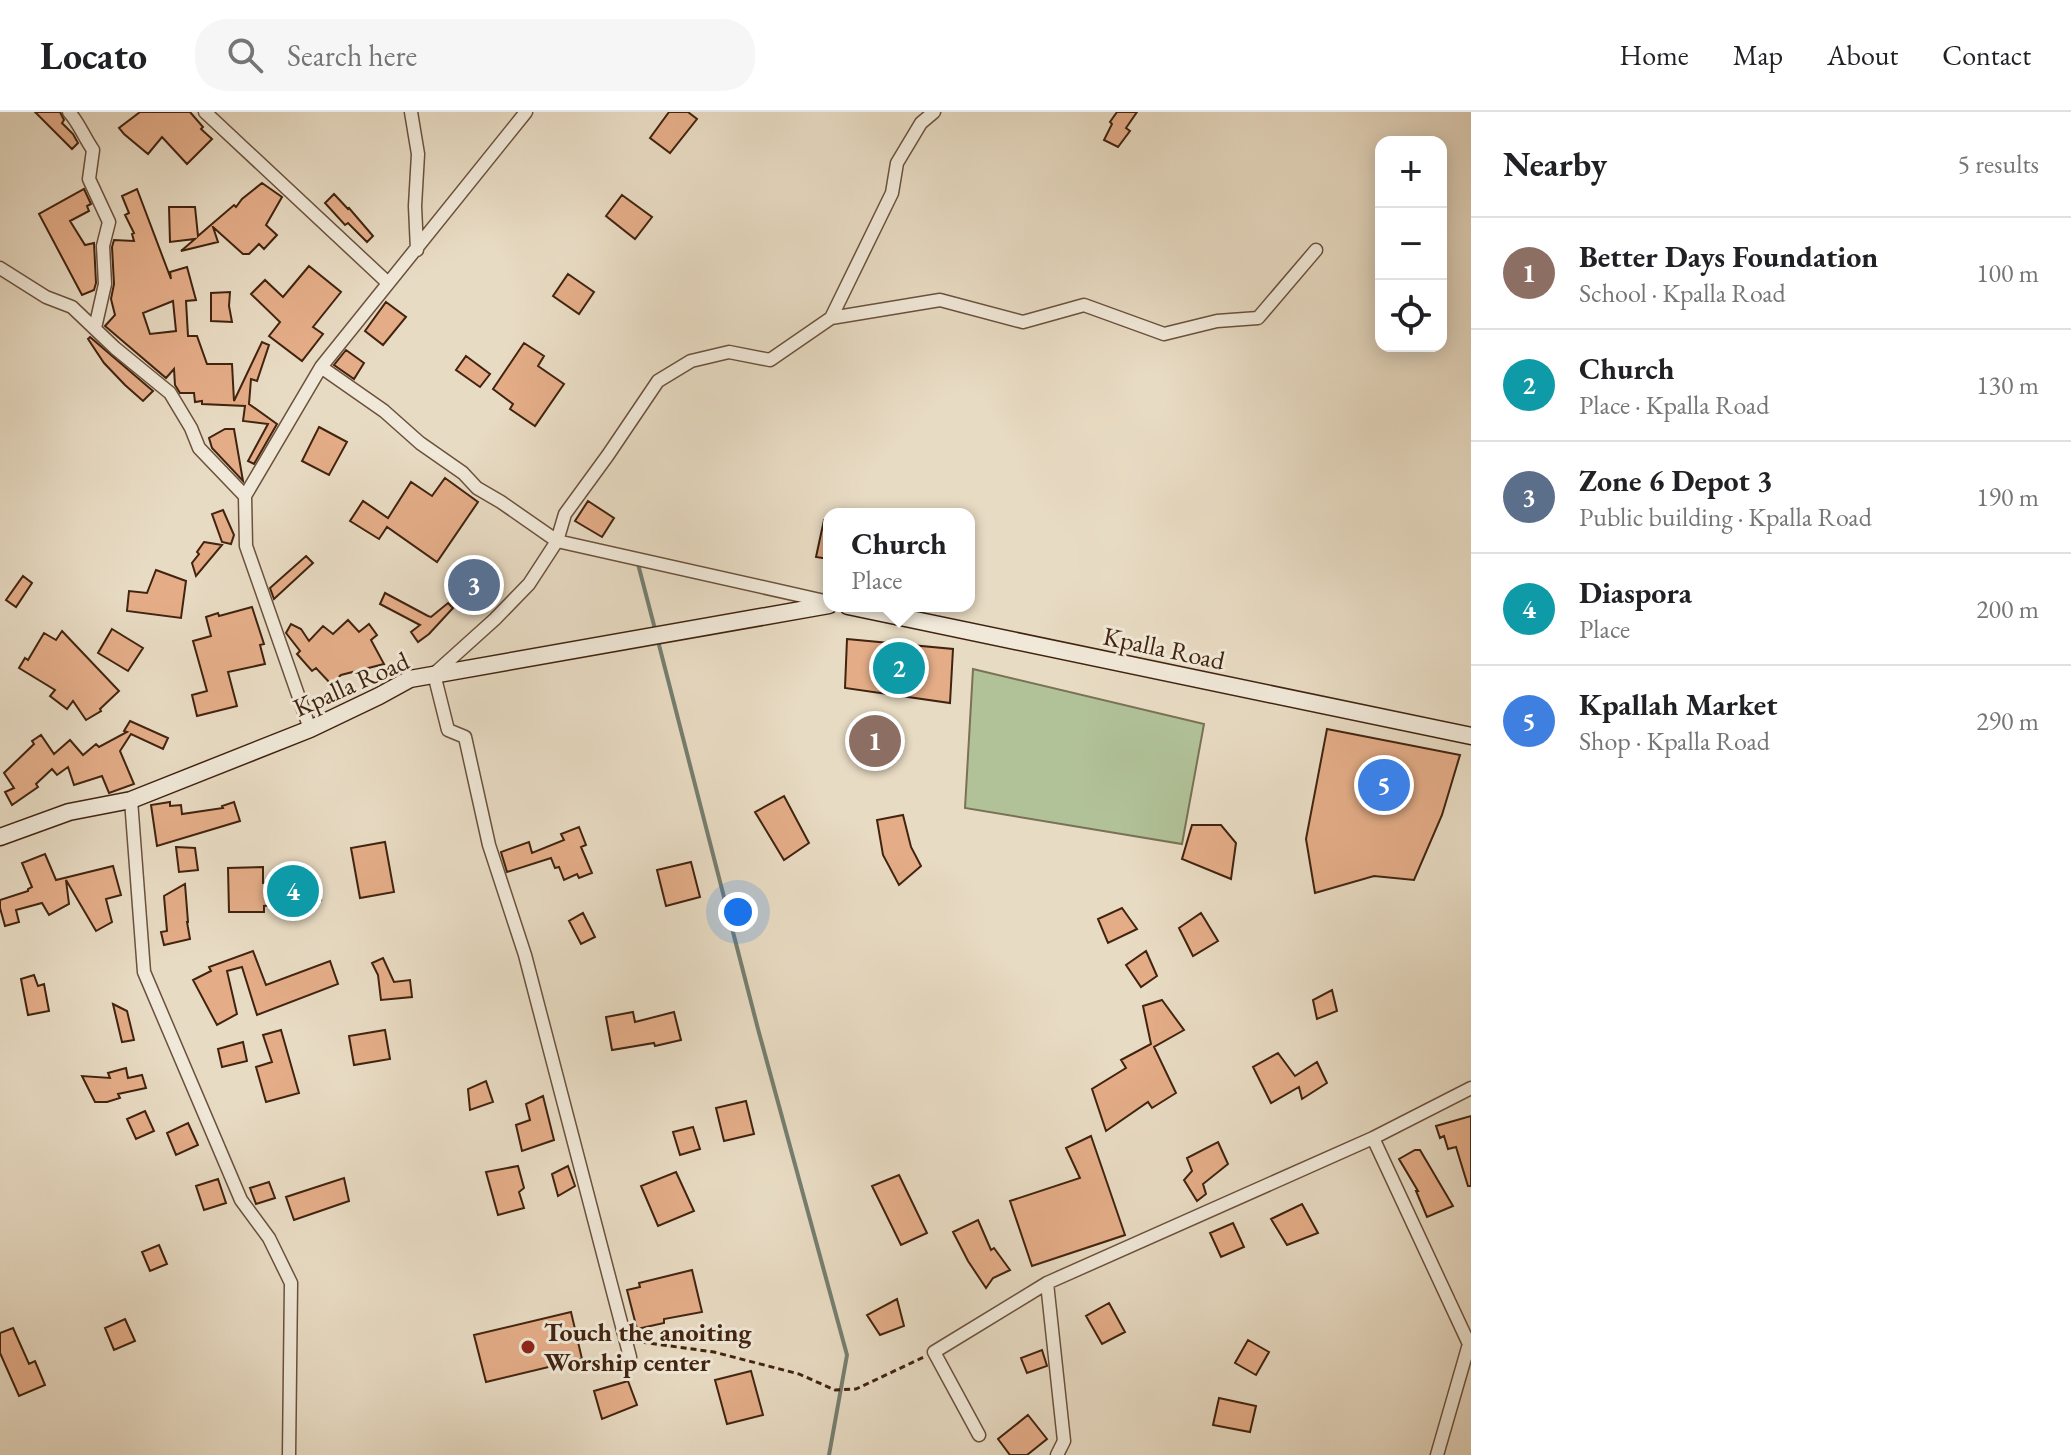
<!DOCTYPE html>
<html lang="en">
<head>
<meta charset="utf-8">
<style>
	body { margin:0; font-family:"EB Garamond",serif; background:#f6f6f6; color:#202124 }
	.controls { position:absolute; right:24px; top:24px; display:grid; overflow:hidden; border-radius:16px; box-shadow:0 4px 20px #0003 }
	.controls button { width:72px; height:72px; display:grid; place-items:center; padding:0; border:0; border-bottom:2px solid #e0e0e0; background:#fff; color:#202124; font:40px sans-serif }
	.you { position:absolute; left:738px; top:800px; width:28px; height:28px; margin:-20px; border:6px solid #fff; border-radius:50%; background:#1a73e8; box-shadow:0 0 0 12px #1a73e833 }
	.badge { display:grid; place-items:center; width:52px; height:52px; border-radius:50%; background:#1a73e8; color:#fff; font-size:26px; font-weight:700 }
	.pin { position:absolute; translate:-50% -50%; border:4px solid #fff; box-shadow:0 2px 8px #0006 }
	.popup { position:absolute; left:823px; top:396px; width:152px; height:104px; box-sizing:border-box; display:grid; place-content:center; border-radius:16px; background:#fff; filter:drop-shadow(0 2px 6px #0005); font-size:26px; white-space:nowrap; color:#757577 }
	.popup b { font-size:30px; color:#202124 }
	.popup::after { content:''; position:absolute; left:50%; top:100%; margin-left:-16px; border:16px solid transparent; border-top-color:#fff }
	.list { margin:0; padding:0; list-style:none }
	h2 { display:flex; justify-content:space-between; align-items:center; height:104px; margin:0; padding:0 32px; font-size:34px }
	h2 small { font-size:26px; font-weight:400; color:#757577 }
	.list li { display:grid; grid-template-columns:52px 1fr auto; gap:24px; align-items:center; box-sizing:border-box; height:112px; padding:0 32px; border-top:2px solid #e0e0e0 }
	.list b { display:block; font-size:30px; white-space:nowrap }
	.list p { margin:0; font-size:26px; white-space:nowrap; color:#757577 }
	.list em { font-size:26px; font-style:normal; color:#757577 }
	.icon { flex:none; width:44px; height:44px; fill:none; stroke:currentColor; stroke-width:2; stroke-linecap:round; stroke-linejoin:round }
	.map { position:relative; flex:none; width:1471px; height:1343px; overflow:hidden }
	header { display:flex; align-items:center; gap:48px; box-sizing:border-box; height:112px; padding:0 40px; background:#fff; border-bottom:2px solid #e0e0e0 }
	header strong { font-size:38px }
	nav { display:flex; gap:44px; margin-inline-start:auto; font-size:28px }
	.search { width:560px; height:72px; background:#f6f6f6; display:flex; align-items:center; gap:20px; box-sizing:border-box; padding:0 28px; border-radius:32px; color:#757577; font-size:30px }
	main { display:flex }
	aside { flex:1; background:#fff }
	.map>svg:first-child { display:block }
	.green { fill:#b1c198; stroke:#797254; stroke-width:2 }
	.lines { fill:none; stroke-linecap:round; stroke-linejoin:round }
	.stream { stroke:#757e6f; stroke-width:4 }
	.building { fill:#e4ad88; stroke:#41230f; stroke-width:2; fill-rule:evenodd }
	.street-casing { stroke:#6b513c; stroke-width:15 }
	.secondary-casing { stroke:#41230f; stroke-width:19 }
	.path { stroke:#41230f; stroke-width:3; stroke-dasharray:6 4; stroke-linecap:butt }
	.street { stroke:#f0e8d8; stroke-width:12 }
	.secondary { stroke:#f0e8d8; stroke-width:16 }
	.poi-dot { fill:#8f2418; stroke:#f0e8d8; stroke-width:3 }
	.labels { text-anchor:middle; stroke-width:6; stroke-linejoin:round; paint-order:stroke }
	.street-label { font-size:26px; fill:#41230f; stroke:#f0e8d8 }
	.poi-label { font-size:26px; font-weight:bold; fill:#41230f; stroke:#f0e8d8; text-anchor:start }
</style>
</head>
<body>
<header>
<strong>Locato</strong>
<div class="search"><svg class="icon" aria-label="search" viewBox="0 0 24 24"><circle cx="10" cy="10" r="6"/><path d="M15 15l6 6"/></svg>Search here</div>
<nav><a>Home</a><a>Map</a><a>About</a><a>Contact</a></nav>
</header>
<main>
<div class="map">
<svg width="1471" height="1343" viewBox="0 0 1471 1343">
	<rect width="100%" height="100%" fill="#e8dbc3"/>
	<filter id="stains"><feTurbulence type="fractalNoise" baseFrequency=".0025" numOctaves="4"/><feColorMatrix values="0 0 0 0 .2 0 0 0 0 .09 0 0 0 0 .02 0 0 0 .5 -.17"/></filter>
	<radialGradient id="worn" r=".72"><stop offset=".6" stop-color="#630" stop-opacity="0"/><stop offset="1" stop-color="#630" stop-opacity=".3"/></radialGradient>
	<path class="green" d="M973 557 1204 612 1182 732 965 696Z"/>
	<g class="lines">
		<path class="stream" d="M638 452 656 521
			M658 529 758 917 847 1243 829 1343"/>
	</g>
	<path class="building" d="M35 0H60L64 8 62 11 73 22 78 31 72 37Z
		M140 0H190L203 15 201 17 212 27 187 52 162 25 148 42 124 22 119 16Z
		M669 0H688L697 7 670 41 650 26Z
		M1117 0H1137L1126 16 1130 19 1118 35 1104 28 1112 12 1110 10Z
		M262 71 282 85 266 113 277 123 264 137 259 132 249 142H243L213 115 218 130 181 139 195 127 170 130 169 95H195L198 124 234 93 236 95 242 87Z
		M84 77 91 92 87 94 89 99 70 109 85 133 94 131 96 171 94 178 82 183 39 102Z
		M137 77 171 167 170 160 187 155 196 188 186 189 188 224H197L207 252H232L234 289 262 230 269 233 257 269 251 267 249 292 277 312 254 352 248 349 268 312 243 309 245 294 202 292V289L195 290 194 281H180L175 273 174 257 166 266 105 214 115 203 111 187 114 172 112 135 114 128 134 129 132 122 134 121 125 103 129 101 122 84ZM173 189 176 219 150 222 143 201Z
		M334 82 348 97 349 96 373 124 367 130 348 111 345 113 325 91Z
		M622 83 652 105 635 127 606 104Z
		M309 154 341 180 313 215 323 222 302 249 269 224 280 210 251 182 265 168 283 185Z
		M568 162 594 180 579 202 553 184Z
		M230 180 229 194 232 210 211 209V181Z
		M386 190 406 205 383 233 365 219Z
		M90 225 153 279 143 289 125 273 104 251 88 227Z
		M524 231 544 244 538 254 564 272 535 314 510 297 513 292 493 277Z
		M346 238 364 251 354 267 334 253Z
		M466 244 490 262 480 275 456 258Z
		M319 315 347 330 329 363 302 349Z
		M225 317H234L243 369 212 336 209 326Z
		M445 366 478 390 437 450 387 415 379 427 350 409 363 389 388 406 411 370 432 384Z
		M588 389 614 406 602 425 575 409Z
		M223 398 234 423 231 432 222 430 212 402Z
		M824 408H829V447L816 445Z
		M204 430 222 433 196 464 192 451 199 442 197 440Z
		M306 444 313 451 274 487 270 476Z
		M472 454 493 470 476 492 455 477Z
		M156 458 186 469 181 506 127 499 129 479 147 481Z
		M23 464 32 471 16 495 6 488Z
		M385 481 428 504 431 505 448 491 453 496 429 522 418 530 411 520 420 513 380 492Z
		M252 495 264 532 260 533 265 552 228 560 237 594 197 604 192 583 207 579 193 529 211 524 206 505 218 501 219 504Z
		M348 508 359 520 369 512 377 523 371 528 384 552 341 563 331 572 316 556 312 559 297 542 300 539 286 521 291 512 301 517 309 529 323 514 333 522Z
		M112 517 143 536 128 559 98 541Z
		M62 519 119 579 100 597 101 599 86 608 73 589 67 597 50 584 55 578 19 556 25 546 28 548 44 521 56 528Z
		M847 527 953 537 950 591 845 576Z
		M130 609 168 626 163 637 131 622 120 639 134 672 109 681 102 664 74 673 68 655 57 663 52 657 36 672 38 675 12 693 5 680 14 676 4 661 34 632 32 629 41 623 54 642 70 628 83 643 96 632 99 635 127 620 124 619Z
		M1327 617 1460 643 1442 703 1414 768 1374 764 1315 781 1306 727Z
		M784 684 809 731 784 748 755 700Z
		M170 690V694L181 693 182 702 223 696 222 694 234 690 240 709 157 734 151 693Z
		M903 703 911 735 921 754 899 773 883 743 877 708Z
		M1192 713H1221L1236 731 1231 767 1182 747Z
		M579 715 586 733 581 735 592 761 579 766 577 762 564 768 559 755 555 756 551 746 507 760 501 740 529 730 532 741 564 728 561 722Z
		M385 730 394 780 360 786 351 736Z
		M176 735 195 736 198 758 179 760Z
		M45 742 56 768 113 754 121 783 106 787 112 810 96 819 66 768 69 792 49 803 42 791 16 798 19 810 5 814 0 796V788L28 779V777L32 775 22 751Z
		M691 750 700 785 666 794 657 758Z
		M263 755V771L318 765 321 788 264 794V800H229L228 756Z
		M185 772 188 810H187L190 827 164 833 161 820 167 819 164 784Z
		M1122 796 1137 817 1108 831 1098 807Z
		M583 801 595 825 581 832 569 809Z
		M1201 801 1218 829 1193 844 1179 816Z
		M253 839 266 873 330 849 338 872 257 903 242 855 227 859 237 902 217 913 193 868 211 859 209 855Z
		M1146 839 1157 864 1141 875 1126 853Z
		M383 846 394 870 410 868 412 885 381 888 378 863 372 851Z
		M34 863 38 874 44 872 49 899 28 903 21 867Z
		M1332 878 1337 899 1317 907 1313 888Z
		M1162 888 1184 918 1154 935 1176 981 1152 996 1148 990 1106 1019 1092 977 1126 956 1121 948 1151 932 1143 894Z
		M113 892 127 899 134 928 122 930Z
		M633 900 635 910 674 900 681 928 655 934 654 931 612 938 606 905Z
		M281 918 299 981 266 990 256 955 272 950 263 923Z
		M385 918 390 947 354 953 349 924Z
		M243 930 247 949 222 955 218 937Z
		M1278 941 1295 964 1317 950 1327 971 1302 987 1299 975 1271 991 1253 955Z
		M126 956 128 966 142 963 146 976 118 982 120 986 107 990H95L82 964 110 966 108 961Z
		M486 969 493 990 470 998 468 977Z
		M543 984 554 1028 522 1039 516 1013 530 1008 526 992Z
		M746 989 754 1022 724 1029 716 996Z
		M145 999 154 1019 136 1027 127 1007Z
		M1471 1004V1074H1468L1456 1035 1448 1037 1444 1024 1440 1026 1436 1014Z
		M188 1011 198 1033 176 1043 167 1021Z
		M693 1015 700 1037 680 1043 673 1020Z
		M1091 1024 1125 1123 1032 1154 1010 1089 1080 1066 1066 1036Z
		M1218 1030 1228 1052 1203 1072 1206 1082 1197 1089 1184 1068 1192 1059 1187 1046Z
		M1415 1038H1420L1453 1094 1427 1105 1416 1079H1418L1399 1047Z
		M518 1054 524 1076 519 1080 524 1096 498 1103 486 1060Z
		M568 1054 575 1074 558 1084 552 1062Z
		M676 1060 694 1099 658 1114 641 1074Z
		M899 1063 927 1121 901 1133 872 1074Z
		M344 1066 349 1089 294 1108 286 1085Z
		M218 1067 226 1091 204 1098 196 1074Z
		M269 1070 275 1086 256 1092 250 1076Z
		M1302 1092 1318 1121 1287 1133 1271 1107Z
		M978 1108 991 1138 994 1136 1010 1158 993 1166 986 1176 968 1149 953 1120Z
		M1233 1111 1244 1135 1221 1145 1210 1121Z
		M159 1133 167 1152 150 1159 142 1140Z
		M692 1158 702 1200 664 1207V1211L637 1217 627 1178 640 1175 639 1171Z
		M897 1187 904 1214 880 1223 867 1203Z
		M1109 1191 1125 1220 1102 1232 1086 1204Z
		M571 1200 582 1247 486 1270 474 1223Z
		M125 1207 135 1229 114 1238 105 1216Z
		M13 1216 29 1252 35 1249 45 1273 19 1284 0 1241V1221Z
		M1248 1228 1269 1240 1256 1263 1235 1251Z
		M1042 1238 1047 1254 1027 1261 1021 1246Z
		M751 1259 763 1303 727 1312 715 1268Z
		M628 1269 637 1293 602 1307 594 1279Z
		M1219 1286 1256 1294 1250 1320 1213 1313Z
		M1028 1303 1047 1327 1027 1343H1010L998 1327Z"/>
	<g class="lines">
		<defs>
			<path id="street" d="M69 0C79 11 84 25 93 38L89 67 109 110 103 134 105 172 95 216
				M205 0 388 171
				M411 0 418 42 415 94 417 138
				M934 0 921 11 897 51 892 81 831 206 940 188 1023 210 1084 193 1164 222 1217 209 1258 206 1316 138
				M0 156 46 185 72 195 115 236 170 281 191 316 199 336 245 384
				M321 255 384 299 420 331 463 361 477 376 501 390 557 429 829 490
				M310 617 246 434 245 384 321 255 526 0
				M131 688 144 860 241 1088 269 1126 291 1171 289 1343
				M1373 1026 1469 1232 1437 1343
				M630 1245 525 843 489 733 465 625 448 618 434 562 495 507 529 472 557 429 565 402 608 343 658 269 691 249 729 240 770 248 831 206
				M979 1323 934 1240 1047 1171
				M1057 1343 1064 1329 1047 1171 1373 1026 1471 976"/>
			<path id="secondary" d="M848 494 1471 624
				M0 725 69 700 131 688 310 617 379 584 410 567 829 493"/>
		</defs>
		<use href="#street" class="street-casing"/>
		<use href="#secondary" class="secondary-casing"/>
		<path class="path" d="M641 1230 714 1240 799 1262 835 1278 856 1277 924 1245"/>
		<use href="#street" class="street"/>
		<use href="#secondary" class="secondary"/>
	</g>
	<circle class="poi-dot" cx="528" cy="1235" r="8"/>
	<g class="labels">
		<g class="street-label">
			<text transform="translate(1164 536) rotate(12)" y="9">Kpalla Road</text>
			<text transform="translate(351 572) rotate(-24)" y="9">Kpalla Road</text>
		</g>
		<g class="poi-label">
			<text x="544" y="1229">Touch the anoiting<tspan x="544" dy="30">Worship center</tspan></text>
		</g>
	</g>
	<rect width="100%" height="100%" filter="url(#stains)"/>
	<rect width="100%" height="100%" fill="url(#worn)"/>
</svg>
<div class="controls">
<button>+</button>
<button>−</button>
<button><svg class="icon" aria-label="locate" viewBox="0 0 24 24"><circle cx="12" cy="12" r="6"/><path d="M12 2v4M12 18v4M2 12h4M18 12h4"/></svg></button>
</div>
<div class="you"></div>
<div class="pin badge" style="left:875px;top:629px;background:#8d6e63">1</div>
<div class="pin badge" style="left:899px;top:556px;background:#0f9aa8">2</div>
<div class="popup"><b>Church</b>Place</div>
<div class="pin badge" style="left:474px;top:473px;background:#5c6f8a">3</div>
<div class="pin badge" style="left:293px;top:779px;background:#0f9aa8">4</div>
<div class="pin badge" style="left:1384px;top:673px;background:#3f7fe0">5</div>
</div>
<aside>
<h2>Nearby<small>5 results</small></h2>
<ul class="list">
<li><span class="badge" style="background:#8d6e63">1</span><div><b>Better Days Foundation</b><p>School · Kpalla Road</p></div><em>100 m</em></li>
<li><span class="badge" style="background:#0f9aa8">2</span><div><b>Church</b><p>Place · Kpalla Road</p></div><em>130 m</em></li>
<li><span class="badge" style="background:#5c6f8a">3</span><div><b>Zone 6 Depot 3</b><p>Public building · Kpalla Road</p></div><em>190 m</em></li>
<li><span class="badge" style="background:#0f9aa8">4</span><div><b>Diaspora</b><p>Place</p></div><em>200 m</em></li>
<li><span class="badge" style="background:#3f7fe0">5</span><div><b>Kpallah Market</b><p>Shop · Kpalla Road</p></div><em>290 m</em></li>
</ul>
</aside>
</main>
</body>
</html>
